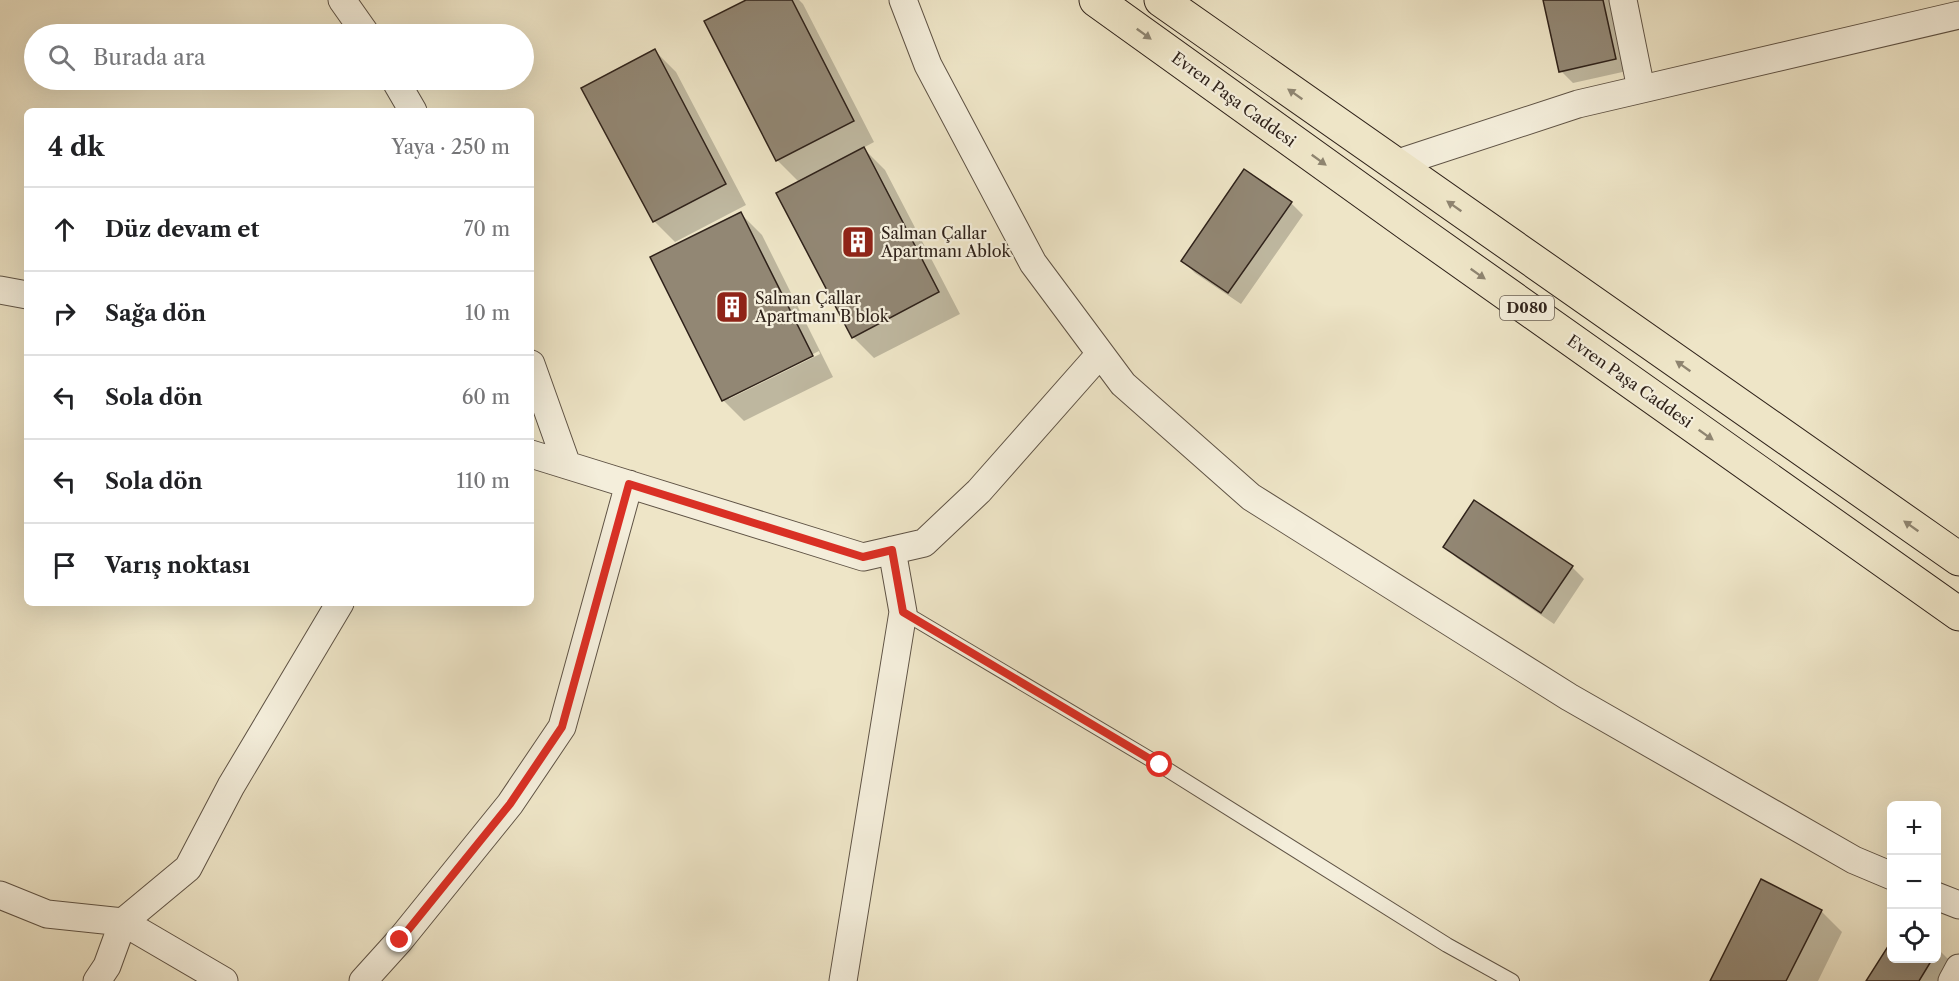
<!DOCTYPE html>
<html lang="tr">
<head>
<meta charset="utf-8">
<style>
	body { margin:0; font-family:"Libre Caslon Text",serif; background:#f6f6f6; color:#202124 }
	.controls { position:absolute; right:18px; bottom:18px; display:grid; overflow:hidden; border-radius:9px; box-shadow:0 6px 24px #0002 }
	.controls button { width:54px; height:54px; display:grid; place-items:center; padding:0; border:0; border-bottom:2px solid #e0e0e0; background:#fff; color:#202124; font:30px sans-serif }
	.stop { position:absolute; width:18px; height:18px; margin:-14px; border:4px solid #d93025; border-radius:50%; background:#fff }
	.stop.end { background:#d93025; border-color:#fff; box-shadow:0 2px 6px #0008 }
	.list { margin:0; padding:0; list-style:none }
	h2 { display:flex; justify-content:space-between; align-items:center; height:78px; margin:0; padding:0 24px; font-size:26px }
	h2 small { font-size:20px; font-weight:400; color:#757577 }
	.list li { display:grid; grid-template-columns:39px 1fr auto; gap:18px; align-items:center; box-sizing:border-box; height:84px; padding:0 24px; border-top:2px solid #e0e0e0 }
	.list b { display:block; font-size:22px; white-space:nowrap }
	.list em { font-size:20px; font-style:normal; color:#757577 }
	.icon { flex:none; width:33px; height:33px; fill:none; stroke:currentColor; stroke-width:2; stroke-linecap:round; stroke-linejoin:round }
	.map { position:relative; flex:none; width:1959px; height:981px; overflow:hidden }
	.search { position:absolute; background:#fff; box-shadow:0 6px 24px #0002; left:24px; top:24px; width:510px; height:66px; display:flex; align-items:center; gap:15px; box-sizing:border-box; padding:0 21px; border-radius:33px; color:#757577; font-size:22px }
	.panel { position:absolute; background:#fff; box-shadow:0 6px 24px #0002; left:24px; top:108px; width:510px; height:498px; border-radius:9px }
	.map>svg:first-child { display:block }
	.shadow { fill:#0003; fill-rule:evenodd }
	.building { fill:#928774; stroke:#2f221a; stroke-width:1.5 }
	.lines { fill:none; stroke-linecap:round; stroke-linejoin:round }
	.lane-casing { stroke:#5f5345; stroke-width:16 }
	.street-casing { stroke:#5f5345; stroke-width:29 }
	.highway-casing { stroke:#2f221a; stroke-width:35 }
	.lane { stroke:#f4eedb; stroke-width:14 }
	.street { stroke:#f4eedb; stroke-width:27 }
	.highway { stroke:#eee5c7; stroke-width:33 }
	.oneway { fill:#8e8470 }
	.route { stroke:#d93025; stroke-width:8 }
	.labels { text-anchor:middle; stroke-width:4.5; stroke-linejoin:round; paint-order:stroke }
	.shield { fill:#f4eedb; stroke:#6a5f54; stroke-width:1.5 }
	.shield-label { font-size:15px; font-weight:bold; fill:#2f221a }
	.street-label { font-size:16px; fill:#2f221a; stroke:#f4eedb }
	.poi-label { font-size:16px; fill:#2f221a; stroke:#f4eedb; text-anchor:start }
</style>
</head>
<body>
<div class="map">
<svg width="1959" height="981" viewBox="0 0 1959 981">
	<rect width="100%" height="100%" fill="#eee5c7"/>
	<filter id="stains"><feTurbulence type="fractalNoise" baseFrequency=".00333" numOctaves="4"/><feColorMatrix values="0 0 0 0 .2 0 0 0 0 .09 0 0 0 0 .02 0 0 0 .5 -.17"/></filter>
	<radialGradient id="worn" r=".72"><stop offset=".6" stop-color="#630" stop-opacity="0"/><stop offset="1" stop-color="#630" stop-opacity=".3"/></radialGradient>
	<path class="shadow" d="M749 0H799L803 4 874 142 863 148 885 170 960 314 874 358 853 337 799 182 777 160Z
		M1545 0H1611L1627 71 1573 83 1561 71Z
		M655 51 676 72 746 205 675 242 654 221Z
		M1291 203 1303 215 1241 304 1195 273 1183 261Z
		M741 214 762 235 833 377 744 421 723 400ZM819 351 820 354 729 399V396Z
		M1445 546 1572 567 1584 579 1554 624 1457 558Z
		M1821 911 1842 932 1818 981H1712Z
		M1936 947 1955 966 1953 981H1868L1892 958H1936Z"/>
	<path class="building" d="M746 0H792L854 121 776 161 704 21Z
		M1543 0H1603L1616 59 1559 72Z
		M655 49 726 184 653 222 581 88Z
		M864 147 939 292 852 338 776 193Z
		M1244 169 1292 202 1228 293 1181 261Z
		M741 212 813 356 722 401 650 257Z
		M1474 500 1573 566 1541 613 1443 547Z
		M1761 879 1822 910 1786 981H1710Z
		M1892 940V958H1933L1919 981H1866Z"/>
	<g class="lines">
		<defs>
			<path id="lane" d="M903 612 1160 765 1447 945 1512 981"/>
			<path id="street" d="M342 0 366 34
				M903 0 928 65 1033 263 1123 384 1251 497 1569 697 1854 860 1892 876
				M1623 0 1641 89
				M395 80 413 111
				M1395 164 1578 104 1959 15
				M0 290 27 295
				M531 364 567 465
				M531 454 863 557 924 543 979 491 1100 354
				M0 895 47 914 123 922 188 868 231 786 340 603
				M1936 896 1959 905
				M97 981 107 966 123 922 224 981
				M363 981 400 940 510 804 562 727 629 484
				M843 981 903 612 892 550
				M1952 981 1959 968"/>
			<path id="highway" d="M1096 0 1415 229 1959 614
				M1161 0 1959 559"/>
		</defs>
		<use href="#lane" class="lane-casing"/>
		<use href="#street" class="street-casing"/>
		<use href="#highway" class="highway-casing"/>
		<use href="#lane" class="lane"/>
		<use href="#street" class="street"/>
		<use href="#highway" class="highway"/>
	</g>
	<defs><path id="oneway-solid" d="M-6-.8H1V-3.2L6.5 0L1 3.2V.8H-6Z" transform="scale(1.5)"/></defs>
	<g class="oneway">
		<use href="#oneway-solid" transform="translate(1144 34) rotate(36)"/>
		<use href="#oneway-solid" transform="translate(1295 94) rotate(-145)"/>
		<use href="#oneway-solid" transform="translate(1319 160) rotate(36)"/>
		<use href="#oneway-solid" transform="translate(1454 206) rotate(-145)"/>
		<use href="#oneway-solid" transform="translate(1478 274) rotate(35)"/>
		<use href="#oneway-solid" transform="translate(1683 366) rotate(-145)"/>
		<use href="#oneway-solid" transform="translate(1706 435) rotate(35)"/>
		<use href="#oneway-solid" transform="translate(1911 526) rotate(-145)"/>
	</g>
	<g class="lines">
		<path class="route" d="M400 940 510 804 562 727 629 484 863 557 892 550 903 612 1160 765"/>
	</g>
	<defs>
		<symbol id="building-square" viewBox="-11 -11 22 22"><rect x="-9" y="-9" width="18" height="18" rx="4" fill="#8f2418" stroke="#f4eedb"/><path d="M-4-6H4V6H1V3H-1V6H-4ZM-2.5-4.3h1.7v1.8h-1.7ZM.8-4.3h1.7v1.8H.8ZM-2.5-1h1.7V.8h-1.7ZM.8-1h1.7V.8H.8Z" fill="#fff"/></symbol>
	</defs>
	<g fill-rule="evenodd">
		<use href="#building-square" x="839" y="223" width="38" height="38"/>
		<use href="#building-square" x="713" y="288" width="38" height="38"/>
	</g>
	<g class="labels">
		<rect class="shield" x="1500" y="296" width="54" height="24" rx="4.5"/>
		<g class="shield-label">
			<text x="1527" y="313">D080</text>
		</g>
		<g class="street-label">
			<text transform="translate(1234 99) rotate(36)" y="6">Evren Paşa Caddesi</text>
			<text transform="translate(1630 381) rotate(35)" y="6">Evren Paşa Caddesi</text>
		</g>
		<g class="poi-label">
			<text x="881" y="239">Salman Çallar<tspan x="881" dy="18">Apartmanı Ablok</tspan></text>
			<text x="755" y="304">Salman Çallar<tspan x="755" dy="18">Apartmanı B blok</tspan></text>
		</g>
	</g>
	<rect width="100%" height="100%" filter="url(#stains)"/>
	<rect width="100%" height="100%" fill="url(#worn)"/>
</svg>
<div class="controls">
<button>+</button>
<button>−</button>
<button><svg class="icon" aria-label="locate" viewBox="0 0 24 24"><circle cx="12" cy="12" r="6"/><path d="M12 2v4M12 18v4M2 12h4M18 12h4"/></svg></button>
</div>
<div class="stop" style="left:1160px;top:765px"></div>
<div class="stop end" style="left:400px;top:940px"></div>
<div class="search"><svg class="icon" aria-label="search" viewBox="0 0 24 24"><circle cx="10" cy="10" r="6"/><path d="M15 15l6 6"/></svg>Burada ara</div>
<section class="panel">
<h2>4 dk<small>Yaya · 250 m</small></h2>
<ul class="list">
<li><svg class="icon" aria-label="ahead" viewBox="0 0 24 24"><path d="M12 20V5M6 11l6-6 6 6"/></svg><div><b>Düz devam et</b></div><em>70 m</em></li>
<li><svg class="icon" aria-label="right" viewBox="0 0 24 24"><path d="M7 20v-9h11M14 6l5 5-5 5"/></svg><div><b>Sağa dön</b></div><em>10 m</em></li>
<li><svg class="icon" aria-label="left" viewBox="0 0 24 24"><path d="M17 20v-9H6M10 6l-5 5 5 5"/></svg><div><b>Sola dön</b></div><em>60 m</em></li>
<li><svg class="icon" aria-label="left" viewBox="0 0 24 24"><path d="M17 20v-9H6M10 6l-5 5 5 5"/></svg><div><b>Sola dön</b></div><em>110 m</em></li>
<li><svg class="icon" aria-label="arrive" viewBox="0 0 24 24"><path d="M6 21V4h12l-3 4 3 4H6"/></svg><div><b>Varış noktası</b></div></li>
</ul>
</section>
</div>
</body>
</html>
